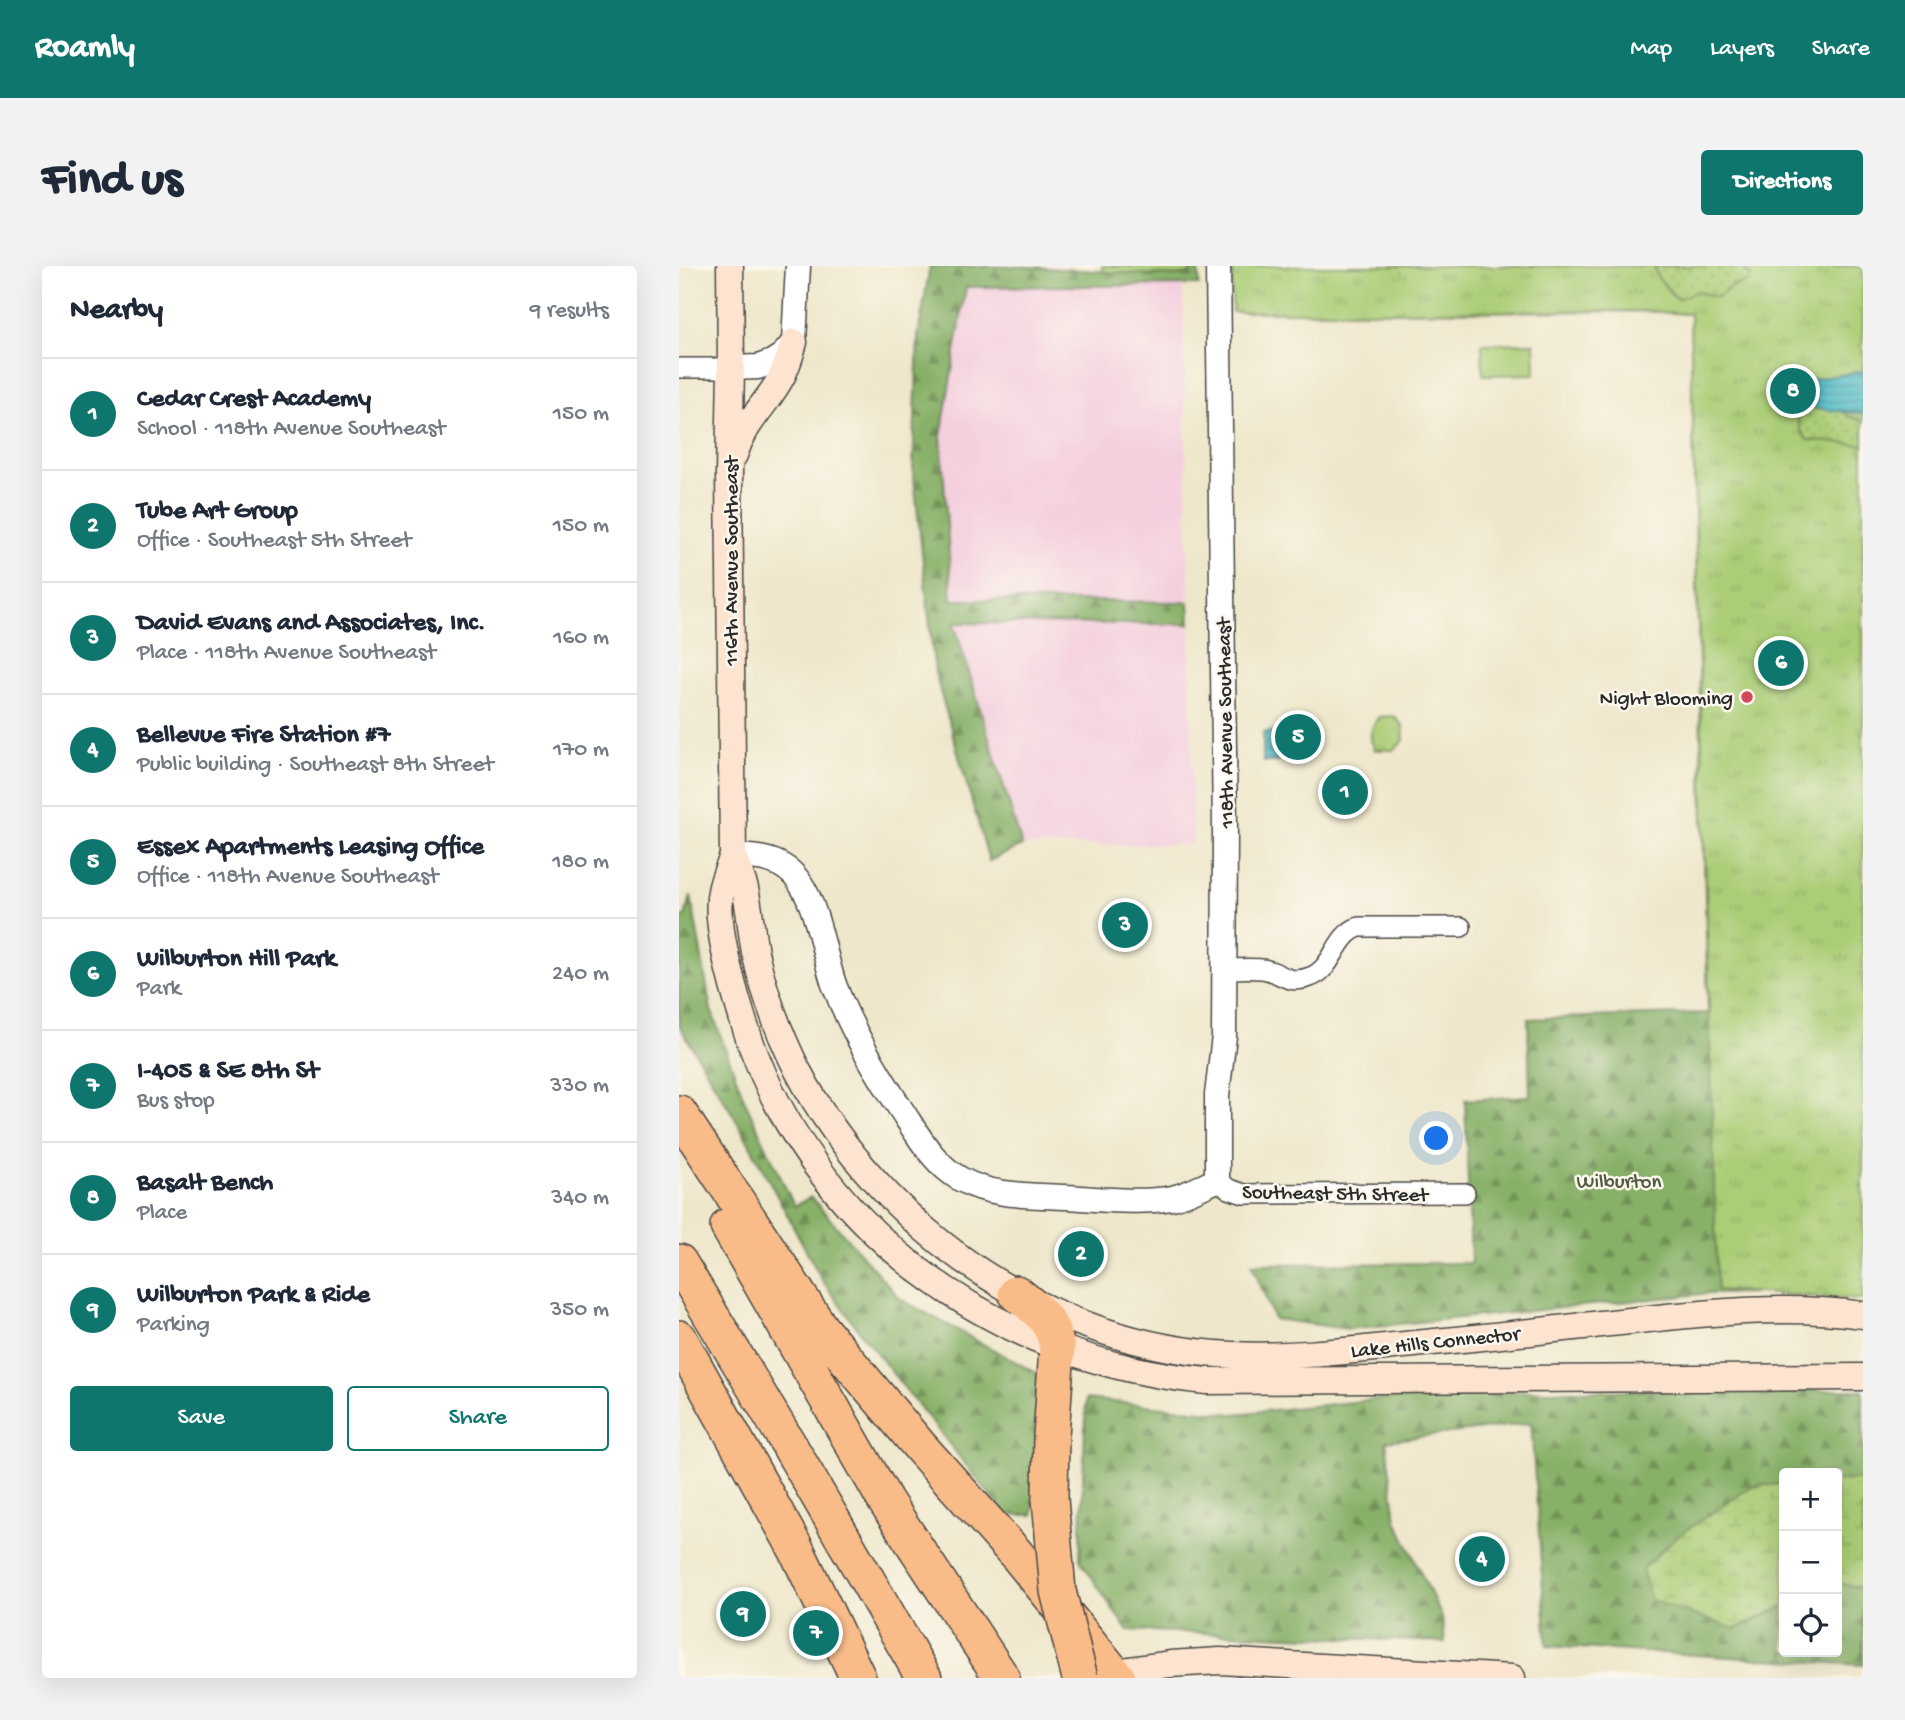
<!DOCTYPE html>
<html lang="en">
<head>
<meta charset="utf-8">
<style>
	body { margin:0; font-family:"Gochi Hand",sans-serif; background:#f2f2f3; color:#1f2937 }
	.controls { position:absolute; right:21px; bottom:21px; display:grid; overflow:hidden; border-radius:7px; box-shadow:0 7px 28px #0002 }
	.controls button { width:63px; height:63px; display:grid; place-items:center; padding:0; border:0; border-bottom:2px solid #e0e1e3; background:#fff; color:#1f2937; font:35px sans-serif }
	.you { position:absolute; left:758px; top:873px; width:24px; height:24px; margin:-18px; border:5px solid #fff; border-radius:50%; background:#1a73e8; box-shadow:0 0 0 10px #1a73e833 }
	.badge { display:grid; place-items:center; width:46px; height:46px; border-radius:50%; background:#0f766e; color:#fff; font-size:23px; font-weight:700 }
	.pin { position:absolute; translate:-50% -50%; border:4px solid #fff; box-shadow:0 2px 7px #0006 }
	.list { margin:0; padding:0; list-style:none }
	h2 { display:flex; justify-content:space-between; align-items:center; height:91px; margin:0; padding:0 28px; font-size:30px }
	h2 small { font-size:23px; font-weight:400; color:#747a83 }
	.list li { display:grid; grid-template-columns:46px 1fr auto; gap:21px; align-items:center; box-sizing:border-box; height:112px; padding:0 28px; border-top:2px solid #e0e1e3 }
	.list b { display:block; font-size:26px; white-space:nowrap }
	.list p { margin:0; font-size:23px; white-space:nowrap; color:#747a83 }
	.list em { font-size:23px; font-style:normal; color:#747a83 }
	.actions { display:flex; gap:14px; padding:21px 28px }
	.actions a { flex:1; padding:16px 0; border:2px solid #0f766e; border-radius:7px; text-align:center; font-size:24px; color:#0f766e }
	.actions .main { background:#0f766e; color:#fff }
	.icon { flex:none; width:38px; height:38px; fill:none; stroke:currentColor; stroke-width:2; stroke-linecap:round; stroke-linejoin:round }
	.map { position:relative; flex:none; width:1184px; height:1412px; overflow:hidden; border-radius:7px }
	header { display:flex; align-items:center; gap:42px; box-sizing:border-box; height:98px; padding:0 35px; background:#0f766e; color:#fff }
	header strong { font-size:33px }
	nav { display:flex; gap:38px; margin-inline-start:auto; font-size:24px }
	.intro { display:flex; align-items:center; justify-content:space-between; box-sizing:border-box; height:168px; padding:0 42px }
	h1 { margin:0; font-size:49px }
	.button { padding:18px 32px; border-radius:7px; background:#0f766e; color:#fff; font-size:24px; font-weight:700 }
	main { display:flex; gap:42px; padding:0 42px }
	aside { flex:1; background:#fff; border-radius:7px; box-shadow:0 7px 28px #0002 }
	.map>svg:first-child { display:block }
	.built { fill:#f4cfde }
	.grass { fill:#aacd76; stroke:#6a7c50; stroke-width:2 }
	.forest { fill:url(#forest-firs); stroke:#596e49; stroke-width:2 }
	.wetland { fill:url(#wetland-marsh); stroke:#6a7c50; stroke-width:2 }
	.park { fill:url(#park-tufts); stroke:#6a7c50; stroke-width:2 }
	.garden { fill:url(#garden-dots); stroke:#6a7c50; stroke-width:2 }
	.water { fill:url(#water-rules); stroke:#3b7278; stroke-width:2 }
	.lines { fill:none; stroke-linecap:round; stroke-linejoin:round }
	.minor-casing { stroke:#484743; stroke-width:22 }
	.tertiary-casing { stroke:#484743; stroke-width:27 }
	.secondary-casing { stroke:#484743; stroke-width:29 }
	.motorway-casing { stroke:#484743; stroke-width:38 }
	.minor { stroke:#fff; stroke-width:19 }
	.tertiary { stroke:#fff; stroke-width:24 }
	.secondary { stroke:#fde4d0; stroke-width:26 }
	.motorway { stroke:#f9bc89; stroke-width:35 }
	.motorway-bridge-casing { stroke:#484743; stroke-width:38; stroke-linecap:butt }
	.motorway-bridge { stroke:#f9bc89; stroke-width:35 }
	.poi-dot { fill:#d1495b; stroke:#fbf7ec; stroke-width:2.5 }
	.labels { text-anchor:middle; stroke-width:5; stroke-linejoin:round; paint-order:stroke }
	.street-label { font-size:21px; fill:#2b2b2b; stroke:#fbf7ec }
	.poi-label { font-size:21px; fill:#2b2b2b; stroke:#fbf7ec; text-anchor:end }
	.park-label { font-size:21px; fill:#515c42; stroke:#fbf7ec }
</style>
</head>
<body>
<header>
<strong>Roamly</strong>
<nav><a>Map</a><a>Layers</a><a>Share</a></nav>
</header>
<div class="intro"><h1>Find us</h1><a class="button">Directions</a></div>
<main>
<aside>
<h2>Nearby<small>9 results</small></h2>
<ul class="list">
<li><span class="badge">1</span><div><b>Cedar Crest Academy</b><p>School · 118th Avenue Southeast</p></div><em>150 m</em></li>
<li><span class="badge">2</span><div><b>Tube Art Group</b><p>Office · Southeast 5th Street</p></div><em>150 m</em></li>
<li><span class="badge">3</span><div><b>David Evans and Associates, Inc.</b><p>Place · 118th Avenue Southeast</p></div><em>160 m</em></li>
<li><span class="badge">4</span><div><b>Bellevue Fire Station #7</b><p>Public building · Southeast 8th Street</p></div><em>170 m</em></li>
<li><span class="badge">5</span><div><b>Essex Apartments Leasing Office</b><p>Office · 118th Avenue Southeast</p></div><em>180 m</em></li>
<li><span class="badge">6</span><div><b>Wilburton Hill Park</b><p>Park</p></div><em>240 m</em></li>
<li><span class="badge">7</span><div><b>I-405 &amp; SE 8th St</b><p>Bus stop</p></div><em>330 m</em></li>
<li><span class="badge">8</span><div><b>Basalt Bench</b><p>Place</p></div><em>340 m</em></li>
<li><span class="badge">9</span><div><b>Wilburton Park &amp; Ride</b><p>Parking</p></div><em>350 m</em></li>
</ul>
<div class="actions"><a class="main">Save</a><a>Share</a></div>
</aside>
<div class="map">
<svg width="1184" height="1412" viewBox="0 0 1184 1412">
	<defs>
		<pattern id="forest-firs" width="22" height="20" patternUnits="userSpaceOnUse" patternTransform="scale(1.75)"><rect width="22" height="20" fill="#87b067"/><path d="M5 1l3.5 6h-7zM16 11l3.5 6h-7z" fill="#6f8f55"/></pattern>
		<pattern id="wetland-marsh" width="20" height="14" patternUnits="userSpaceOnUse" patternTransform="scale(1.75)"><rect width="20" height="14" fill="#aacd76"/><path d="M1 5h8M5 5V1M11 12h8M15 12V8" fill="none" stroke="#92b066"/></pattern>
		<pattern id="park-tufts" width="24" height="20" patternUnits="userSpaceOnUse" patternTransform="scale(1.75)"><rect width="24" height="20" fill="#aacd76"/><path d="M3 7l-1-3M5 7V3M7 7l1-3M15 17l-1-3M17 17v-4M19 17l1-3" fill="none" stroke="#92b066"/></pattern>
		<pattern id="garden-dots" width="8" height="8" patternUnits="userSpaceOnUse" patternTransform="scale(1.75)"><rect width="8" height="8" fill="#aacd76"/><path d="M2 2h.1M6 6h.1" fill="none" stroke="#92b066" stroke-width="1.8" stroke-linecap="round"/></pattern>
		<pattern id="water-rules" width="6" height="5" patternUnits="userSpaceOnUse" patternTransform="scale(1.75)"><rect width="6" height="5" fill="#4bb9c5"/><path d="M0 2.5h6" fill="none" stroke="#3f97a0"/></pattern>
	</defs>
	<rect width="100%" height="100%" fill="#fbf7ec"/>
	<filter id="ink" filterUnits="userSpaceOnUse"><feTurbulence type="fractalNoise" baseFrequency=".0143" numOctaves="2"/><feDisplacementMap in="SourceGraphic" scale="14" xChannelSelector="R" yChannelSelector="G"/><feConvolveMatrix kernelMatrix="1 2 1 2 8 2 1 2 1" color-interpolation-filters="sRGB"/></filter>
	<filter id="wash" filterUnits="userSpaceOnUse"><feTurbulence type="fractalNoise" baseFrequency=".00686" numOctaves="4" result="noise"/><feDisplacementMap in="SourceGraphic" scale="28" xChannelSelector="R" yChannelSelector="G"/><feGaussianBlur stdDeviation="1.57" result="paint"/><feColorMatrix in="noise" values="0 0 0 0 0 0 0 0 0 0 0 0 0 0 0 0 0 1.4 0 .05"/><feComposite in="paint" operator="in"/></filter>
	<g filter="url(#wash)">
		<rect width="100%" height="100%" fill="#efe7cb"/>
		<path class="built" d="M504 18 510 336 273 334 262 170 287 20Z
			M275 357 511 358 514 578 343 580 294 456Z"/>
		<path class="grass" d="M423 0H512V8C482 13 452 8 423 6Z
			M855 77 856 108 804 109 803 78Z"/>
		<path class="forest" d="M251 0 350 1 498 10 511 8 512 0H519L520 19 287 21 262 170 273 334 510 336 511 358 275 357 343 580 310 595 256 407 234 204 239 70Z
			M553 0H1184L1129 1026 1023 1028 669 1063 595 1053 573 998 792 997 786 834 851 830 849 753 1029 747 1011 48 966 45 553 46Z
			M12 630 32 744 66 835 115 940 132 931 221 1033 359 1108 354 1249H327L184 1070 143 1014 63 864 0 759V653L6 650Z
			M1184 1124V1213L1158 1215V1207H1105V1218L1073 1220 1056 1363 1105 1340V1386H1158V1317L1184 1322V1399L868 1380 852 1157 707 1175 717 1254 763 1351 766 1376 448 1364 401 1294 407 1133 554 1148 703 1133 850 1125Z"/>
		<path class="wetland" d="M1184 1213V1322L1158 1317V1215Z
			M1105 1218V1340L1056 1363 972 1334 963 1303 997 1271 1073 1220Z"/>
		<path class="park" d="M553 0H1184V1034L1038 1024 1011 48 966 45 553 46Z
			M715 450 724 460 725 474 715 484H696C689 470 691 462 701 451Z"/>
		<path class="garden" d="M975 0H1068L1066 6 1072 9 1069 16 1053 20 1039 31 1016 26 998 33 979 12Z
			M1116 139 1158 140 1169 150 1184 155V179L1128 174 1121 163Z"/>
		<path class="water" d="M1184 105V148L1113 139 1107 118Z
			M584 466H599V496H584Z"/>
	</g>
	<g filter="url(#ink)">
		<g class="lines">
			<defs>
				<path id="minor" d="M0 102H52
					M544 703C557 703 571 702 583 703 602 705 608 720 631 711 655 703 656 669 680 661H782
					M538 914 550 923 565 928 786 927"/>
				<path id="tertiary" d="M52 102 79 101 93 96 104 89 115 76 119 0
					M54 590C71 591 90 591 105 601 138 621 143 687 156 721 173 765 196 803 221 842 239 869 254 898 283 914 314 931 353 929 387 931 422 933 459 938 493 932 508 929 524 920 538 914V829L545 770 546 565 539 0"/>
				<path id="secondary" d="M51 0 52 102 50 208 54 590C58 601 63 612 66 623 71 643 72 665 76 686 85 727 100 767 119 805 161 885 226 956 302 1006 376 1054 463 1085 553 1089 614 1092 675 1084 735 1078 810 1071 885 1062 959 1054 1034 1046 1109 1039 1184 1049
					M55 189C66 154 89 138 104 108 109 97 112 87 115 76
					M54 590C50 601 44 613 42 625 35 657 54 722 64 754 128 961 316 1096 528 1115L1184 1111
					M425 1412 436 1406 491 1398 541 1395 833 1412"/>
				<path id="motorway" d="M0 847 142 1063 243 1183 338 1289 439 1412
					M49 960 207 1236 323 1412
					M0 996 110 1179 245 1412
					M337 1027C358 1043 374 1055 378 1082L372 1170 371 1233
					M0 1072 117 1283 179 1412"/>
			</defs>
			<use href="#minor" class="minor-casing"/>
			<use href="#tertiary" class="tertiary-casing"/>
			<use href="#secondary" class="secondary-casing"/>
			<use href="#motorway" class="motorway-casing"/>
			<use href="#minor" class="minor"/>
			<use href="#tertiary" class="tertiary"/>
			<use href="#secondary" class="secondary"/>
			<use href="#motorway" class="motorway"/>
			<defs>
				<path id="motorway-bridge" d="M371 1233 379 1325 401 1412"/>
			</defs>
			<use href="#motorway-bridge" class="motorway-bridge-casing"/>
			<use href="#motorway-bridge" class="motorway-bridge"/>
		</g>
	</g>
	<circle class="poi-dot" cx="1068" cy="431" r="7"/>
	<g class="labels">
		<g class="street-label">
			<text transform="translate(51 295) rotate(-90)" y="7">116th Avenue Southeast</text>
			<text transform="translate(545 457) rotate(-91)" y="7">118th Avenue Southeast</text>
			<text transform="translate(656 926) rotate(1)" y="7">Southeast 5th Street</text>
			<text transform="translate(756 1075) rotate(-6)" y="7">Lake Hills Connector</text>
		</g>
		<g class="poi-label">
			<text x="1054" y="438">Night Blooming</text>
		</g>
		<g class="park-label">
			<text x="940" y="921">Wilburton</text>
		</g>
	</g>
</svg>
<div class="controls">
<button>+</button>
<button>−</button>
<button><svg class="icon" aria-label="locate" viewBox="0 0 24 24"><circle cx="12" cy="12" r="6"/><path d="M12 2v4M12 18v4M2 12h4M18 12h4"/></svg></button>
</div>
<div class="you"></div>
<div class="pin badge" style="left:666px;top:526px">1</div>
<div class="pin badge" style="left:402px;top:988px">2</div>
<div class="pin badge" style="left:446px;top:659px">3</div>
<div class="pin badge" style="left:803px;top:1293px">4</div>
<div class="pin badge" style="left:619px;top:471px">5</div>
<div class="pin badge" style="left:1102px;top:397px">6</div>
<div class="pin badge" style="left:137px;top:1367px">7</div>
<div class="pin badge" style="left:1114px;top:125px">8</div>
<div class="pin badge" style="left:64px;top:1348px">9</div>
</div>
</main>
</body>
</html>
